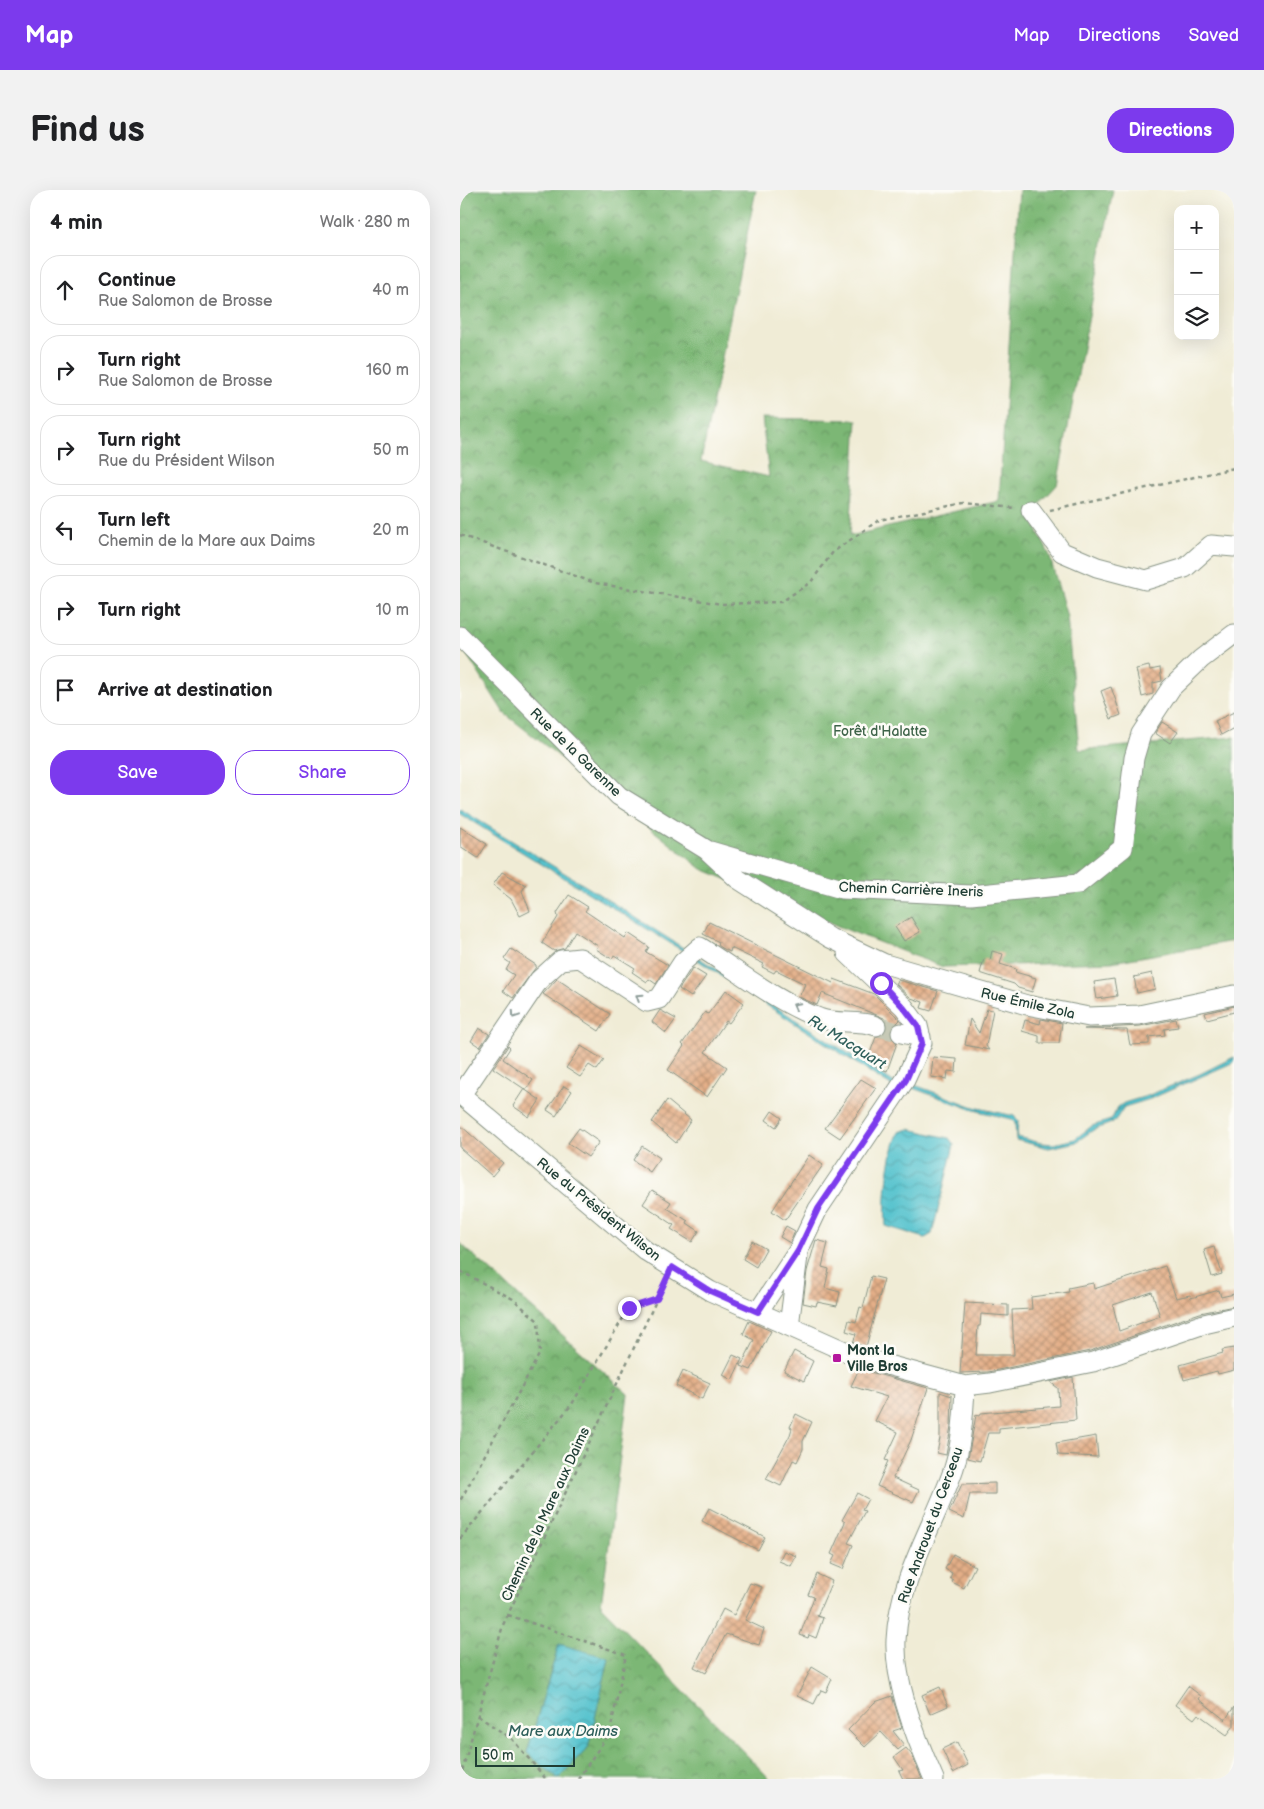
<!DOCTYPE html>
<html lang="en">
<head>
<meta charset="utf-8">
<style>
	body { margin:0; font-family:"Balsamiq Sans",sans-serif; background:#f2f2f2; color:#202124 }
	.controls { position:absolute; right:15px; top:15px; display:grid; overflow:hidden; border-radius:10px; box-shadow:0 5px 20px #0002 }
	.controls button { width:45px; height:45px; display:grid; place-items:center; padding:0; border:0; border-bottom:1px solid #e0e0e0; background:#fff; color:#202124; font:25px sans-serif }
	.scale { position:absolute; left:15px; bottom:12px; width:100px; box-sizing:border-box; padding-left:5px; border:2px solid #1f3d34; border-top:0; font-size:14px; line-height:18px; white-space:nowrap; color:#1f3d34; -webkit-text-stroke:4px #fdfcf7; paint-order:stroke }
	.stop { position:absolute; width:15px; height:15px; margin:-11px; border:4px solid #7c3aed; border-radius:50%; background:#fff }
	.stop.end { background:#7c3aed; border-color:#fff; box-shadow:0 1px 5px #0008 }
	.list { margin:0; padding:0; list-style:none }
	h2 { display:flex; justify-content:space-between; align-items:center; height:65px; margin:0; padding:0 20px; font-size:21px }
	h2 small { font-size:16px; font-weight:400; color:#757577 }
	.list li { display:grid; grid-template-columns:32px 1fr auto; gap:15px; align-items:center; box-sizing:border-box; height:70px; margin:0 10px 10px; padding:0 10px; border:1px solid #e0e0e0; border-radius:20px }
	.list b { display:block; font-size:19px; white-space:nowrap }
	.list p { margin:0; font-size:16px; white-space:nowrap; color:#757577 }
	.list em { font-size:16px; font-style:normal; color:#757577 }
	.actions { display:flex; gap:10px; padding:15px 20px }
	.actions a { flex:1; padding:11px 0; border:1px solid #7c3aed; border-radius:20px; text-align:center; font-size:18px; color:#7c3aed }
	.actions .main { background:#7c3aed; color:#fff }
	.icon { flex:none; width:28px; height:28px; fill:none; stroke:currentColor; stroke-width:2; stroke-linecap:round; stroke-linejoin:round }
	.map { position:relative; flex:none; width:774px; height:1589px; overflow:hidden; border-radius:20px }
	header { display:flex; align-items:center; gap:30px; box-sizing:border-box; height:70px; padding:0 25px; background:#7c3aed; color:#fff }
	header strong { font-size:24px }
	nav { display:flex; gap:28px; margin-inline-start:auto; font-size:18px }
	.intro { display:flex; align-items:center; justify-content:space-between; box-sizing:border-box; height:120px; padding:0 30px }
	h1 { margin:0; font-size:35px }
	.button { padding:12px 22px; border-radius:20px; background:#7c3aed; color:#fff; font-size:18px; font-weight:700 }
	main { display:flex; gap:30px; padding:0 30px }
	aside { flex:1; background:#fff; border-radius:20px; box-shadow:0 5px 20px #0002 }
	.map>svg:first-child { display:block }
	.forest { fill:url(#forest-crowns); stroke:#4e7a54 }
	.water { fill:url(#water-waves); stroke:#3a8081 }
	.building { fill:url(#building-cross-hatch); fill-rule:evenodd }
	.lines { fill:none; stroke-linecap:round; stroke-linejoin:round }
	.minor-tunnel { stroke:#c6c9b6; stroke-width:19; stroke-dasharray:19 9; stroke-linecap:butt }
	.minor-casing { stroke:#889485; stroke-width:21 }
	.path { stroke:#889485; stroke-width:2.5; stroke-dasharray:4 4; stroke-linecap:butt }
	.minor { stroke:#fff; stroke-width:19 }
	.oneway { stroke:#8f9e9a }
	.route { stroke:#7c3aed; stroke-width:6 }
	.poi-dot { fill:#b5179e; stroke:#fdfcf7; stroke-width:2 }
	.labels { text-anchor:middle; stroke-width:5; stroke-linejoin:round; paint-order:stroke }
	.park-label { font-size:14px; fill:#3e6349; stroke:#fdfcf7 }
	.street-label { font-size:14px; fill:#1f3d34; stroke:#fdfcf7 }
	.poi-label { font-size:14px; font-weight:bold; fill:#1f3d34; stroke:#fdfcf7; text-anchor:start }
	.water-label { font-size:15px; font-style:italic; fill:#2d5e5a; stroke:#fdfcf7 }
</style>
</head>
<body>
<header>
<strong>Map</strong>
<nav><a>Map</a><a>Directions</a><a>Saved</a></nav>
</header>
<div class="intro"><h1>Find us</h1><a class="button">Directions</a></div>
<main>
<aside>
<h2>4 min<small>Walk · 280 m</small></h2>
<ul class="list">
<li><svg class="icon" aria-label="ahead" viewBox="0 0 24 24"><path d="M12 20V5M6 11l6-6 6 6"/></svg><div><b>Continue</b><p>Rue Salomon de Brosse</p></div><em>40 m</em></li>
<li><svg class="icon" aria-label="right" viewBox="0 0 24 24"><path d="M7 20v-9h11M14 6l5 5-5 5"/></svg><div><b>Turn right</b><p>Rue Salomon de Brosse</p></div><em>160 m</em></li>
<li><svg class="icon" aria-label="right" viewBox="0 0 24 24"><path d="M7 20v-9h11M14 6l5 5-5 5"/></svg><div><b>Turn right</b><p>Rue du Président Wilson</p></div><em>50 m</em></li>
<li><svg class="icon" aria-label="left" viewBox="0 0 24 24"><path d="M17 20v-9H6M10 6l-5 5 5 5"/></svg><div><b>Turn left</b><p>Chemin de la Mare aux Daims</p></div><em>20 m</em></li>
<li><svg class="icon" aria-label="right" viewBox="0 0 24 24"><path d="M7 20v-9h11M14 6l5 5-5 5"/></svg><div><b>Turn right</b></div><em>10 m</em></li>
<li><svg class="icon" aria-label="arrive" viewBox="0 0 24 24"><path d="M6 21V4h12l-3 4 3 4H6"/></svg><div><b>Arrive at destination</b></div></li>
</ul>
<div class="actions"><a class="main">Save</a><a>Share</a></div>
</aside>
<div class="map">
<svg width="774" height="1589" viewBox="0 0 774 1589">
	<defs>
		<pattern id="forest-crowns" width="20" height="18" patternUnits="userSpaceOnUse" patternTransform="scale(1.25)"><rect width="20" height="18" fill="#7cb775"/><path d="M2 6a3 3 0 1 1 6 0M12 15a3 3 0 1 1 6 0" fill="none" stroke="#659661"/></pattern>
		<pattern id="water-waves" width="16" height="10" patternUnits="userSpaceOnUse" patternTransform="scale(1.25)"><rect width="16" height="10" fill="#56c3ce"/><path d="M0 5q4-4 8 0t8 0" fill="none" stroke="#47a0a8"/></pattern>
		<pattern id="building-cross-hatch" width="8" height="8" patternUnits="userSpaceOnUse" patternTransform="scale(1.25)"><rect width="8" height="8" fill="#e4af88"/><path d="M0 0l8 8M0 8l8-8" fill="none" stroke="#b89070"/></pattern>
	</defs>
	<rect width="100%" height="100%" fill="#fdfcf7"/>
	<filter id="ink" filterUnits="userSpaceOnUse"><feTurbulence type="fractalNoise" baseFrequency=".02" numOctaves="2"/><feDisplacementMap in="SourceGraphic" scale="10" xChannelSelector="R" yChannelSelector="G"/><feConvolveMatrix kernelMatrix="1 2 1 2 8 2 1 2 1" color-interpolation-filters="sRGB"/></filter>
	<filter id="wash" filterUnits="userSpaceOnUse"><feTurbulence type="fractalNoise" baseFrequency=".0096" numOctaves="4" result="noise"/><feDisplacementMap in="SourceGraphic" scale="20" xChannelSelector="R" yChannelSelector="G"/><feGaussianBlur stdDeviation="1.12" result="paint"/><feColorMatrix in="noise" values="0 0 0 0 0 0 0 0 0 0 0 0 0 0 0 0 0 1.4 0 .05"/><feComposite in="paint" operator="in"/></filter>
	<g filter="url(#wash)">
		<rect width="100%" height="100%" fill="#f0ecd6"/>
		<path class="forest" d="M0 0H296L241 271 309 287 302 228 397 230 390 346 539 311 559 0H653L597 295 583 310 571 327 589 364 607 427 619 560 774 547V751L652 772 483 777 390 741 242 679 44 523 0 454Z
			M0 1053 168 1204 141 1416 310 1589H98L128 1558 149 1469 99 1454 67 1562 98 1589H0Z"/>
		<path class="water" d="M0 619 137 703 438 895 434 898 236 769 0 624Z
			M774 867V872L690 909 664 917 654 932 633 940 616 952 589 958 556 950 555 933 551 929 514 920 447 896 449 893 514 917 554 926 558 930 557 947 581 953 594 954 615 949 632 936 651 930 658 917 664 913 687 906 740 884Z
			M449 939 489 948 494 955 472 1044 465 1048 426 1036C424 1011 428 965 439 942Z
			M99 1454 149 1468 128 1558 98 1589 67 1563Z"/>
		<g id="blocks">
			<path class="building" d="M689 476 690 480 700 478 702 491 693 493V504L682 507 676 479Z
				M651 497 661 525 651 529 641 501Z
				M774 522V538L761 545 755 531Z
				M702 532 718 542 710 553 695 543Z
				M0 637 27 654 18 668 0 656Z
				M42 682 66 695 62 701 70 721 60 726 51 709 33 695Z
				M109 705 128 717 125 721 165 748 168 743 189 757 186 762 208 775 196 794 189 789 187 792 172 782 175 778 154 765 152 769 136 759 138 756 115 741 105 758 94 761 82 753 98 727 97 723Z
				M451 727 460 742 444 751 435 737Z
				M249 732 373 793 374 789 414 804 440 830 430 840 431 847 437 853 427 881 411 875 412 874 407 871 416 847 423 844 427 840 424 828 362 803 357 815 339 807 345 794 316 780 314 783 302 777 304 774 271 758 270 762 262 758 258 755 259 752 243 744Z
				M51 759 76 775V777L53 808 43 801 54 785 46 780 50 773 44 769Z
				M532 761 543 764 540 774 556 779 555 782 576 788 572 802 558 798 554 794 520 783 524 769 530 770Z
				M233 778 246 786 231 807 219 799Z
				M692 783 695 799 677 803 674 787Z
				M97 789 150 824 139 841 83 804Z
				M654 789 657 806 637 809 634 792Z
				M438 790 478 801 471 821 461 818 463 812 451 808 436 794Z
				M266 800 284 813 269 833 266 831 245 862 267 877 247 907 208 880 224 856 222 854 245 822 248 824Z
				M774 816V822L747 829 745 823Z
				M527 819 533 820 526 856 529 860 505 855 510 829 519 843Z
				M200 820 216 829 206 843 192 832Z
				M581 829 602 833 599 853H579V846L562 841 565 830 580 834Z
				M716 829 718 837 704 839 705 845 689 847V854L670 855 667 840 624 839 680 836Z
				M19 838 29 844 20 857 11 851Z
				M48 856 50 858 43 869 73 890 66 900 33 878Z
				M121 856 144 870 137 880 129 875 120 887 106 878Z
				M473 867 497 869 496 882 488 881 487 889 471 887Z
				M401 889 416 898 380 948 365 938Z
				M104 896 112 901 96 926 87 920Z
				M64 899 80 910 69 927 53 916Z
				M207 910 231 930 216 953 192 932Z
				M312 921 322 928 316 937 306 930Z
				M0 935 43 973 32 986 0 958Z
				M119 938 139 952 128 967 108 953Z
				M182 956 200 968 190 982 173 970Z
				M349 965 363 975 325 1030 312 1021Z
				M192 1000 211 1012 207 1018 228 1031 227 1033 239 1041 232 1052 211 1039 214 1035 183 1014Z
				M326 1036 335 1041 330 1053 320 1047Z
				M356 1050 368 1053 362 1077 369 1079 365 1098 380 1102 377 1116 357 1112 356 1116 343 1113 347 1081Z
				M292 1051 306 1059 296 1077 283 1069Z
				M754 1057 762 1084 752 1087 744 1060Z
				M705 1076 716 1108 730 1105 731 1108 759 1100 761 1107 774 1104V1116L740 1123 630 1161 528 1182 500 1183 505 1113 548 1115V1126L521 1124 520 1136H518L516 1165H554L552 1120 572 1119 571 1107 609 1102 608 1098 633 1093 634 1099ZM692 1102 700 1126 659 1141 653 1115Z
				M411 1086 424 1089 406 1157 393 1153 396 1144 386 1141 389 1130 396 1132 400 1117 403 1118Z
				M289 1131 311 1141 291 1180 281 1176 294 1150 283 1144Z
				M774 1158V1180L758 1184 757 1181 724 1190 720 1175 763 1163 762 1160Z
				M334 1161 353 1171 344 1191 324 1181Z
				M273 1165 282 1169 272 1190 263 1185Z
				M399 1179 468 1198 451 1250 433 1288 459 1300 453 1312 417 1296 428 1271 425 1270 438 1242 415 1231 427 1207 391 1196Z
				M223 1181 250 1193 242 1209 216 1196Z
				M613 1187 616 1230 539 1238V1243H528L520 1271 508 1268 516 1225 520 1226 521 1223 599 1216 598 1198 590 1192Z
				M480 1202 492 1206 491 1236 486 1265 477 1263 480 1248Z
				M336 1224 352 1232 343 1251V1259L337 1272 333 1270 321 1296 306 1289 330 1245 332 1238 330 1237Z
				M636 1246 638 1267 598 1265 596 1253Z
				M535 1293V1304H510L504 1329 489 1322 502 1294Z
				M397 1303 408 1309 402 1320 405 1321 388 1353 393 1355 383 1379 371 1374 375 1366 371 1364 385 1332 382 1330Z
				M249 1318 305 1347 298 1360 242 1331Z
				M324 1361 336 1366 331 1376 319 1371Z
				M493 1364 515 1376 504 1398 492 1392 493 1390 490 1388 492 1383 485 1379Z
				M357 1384 372 1391 357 1426 363 1428 356 1448 349 1445 348 1448 340 1445 354 1407 348 1405Z
				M290 1393 302 1397 285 1430 304 1439 299 1455 266 1444 246 1483 234 1477 263 1419 274 1425Z
				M352 1477 372 1489 366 1502 361 1500 354 1514 337 1506Z
				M728 1496 741 1506 739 1509 765 1530 774 1517V1536L767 1545 738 1524 734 1529 715 1515Z
				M480 1497 488 1516 470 1524 462 1505Z
				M432 1506 442 1538 433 1541 444 1555 438 1560 421 1542 405 1557 388 1540 415 1512Z
				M497 1552 508 1575 493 1583 482 1559Z
				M446 1558 452 1565 462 1589H443L439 1581 443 1580 434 1567Z"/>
		</g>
	</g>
	<g filter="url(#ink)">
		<use href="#blocks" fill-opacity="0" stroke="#889485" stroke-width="1"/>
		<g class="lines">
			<path class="minor-tunnel" d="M416 836 441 843"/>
			<defs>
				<path id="minor" d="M571 320 602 362 637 377 686 390 725 378 751 355 774 357
					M0 446 159 606 247 660 278 689 370 748 425 774 567 815 629 827 679 825 774 805
					M250 661 382 699 511 705 618 694 663 658 674 568 681 544 711 498 741 469 774 444
					M441 843 461 847
					M0 904 186 1061 250 1101 398 1167 505 1196 530 1193 633 1172 744 1134 774 1127
					M1 905 79 790 101 770 120 768 187 812 199 809 223 772 240 757C278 781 317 812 359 828 376 835 398 829 416 836
					M298 1122 338 1061 358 1019 445 890 462 853 458 836 444 817 387 763
					M329 1136 338 1066
					M474 1589C457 1551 434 1492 436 1450 439 1387 474 1337 494 1278 502 1252 504 1224 505 1196"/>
			</defs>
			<use href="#minor" class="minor-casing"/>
			<path class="path" d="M590 320 774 278
				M0 345 135 393 261 414 321 412 351 392 373 362 419 330 504 313 555 318
				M0 1081 53 1109 78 1131 80 1163 0 1311
				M0 1349 112 1214 169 1118 197 1109
				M48 1425 166 1465 150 1542 118 1589
				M18 1526 52 1549 86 1589
				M0 1589 43 1435 205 1092"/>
			<use href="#minor" class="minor"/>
		</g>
		<defs><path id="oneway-chevron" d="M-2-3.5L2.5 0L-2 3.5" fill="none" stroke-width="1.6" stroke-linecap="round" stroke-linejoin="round" transform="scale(1.25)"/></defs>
		<g class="oneway">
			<use href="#oneway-chevron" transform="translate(179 807) rotate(-147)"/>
			<use href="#oneway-chevron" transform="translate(336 816) rotate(-152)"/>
			<use href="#oneway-chevron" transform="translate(55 825) rotate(124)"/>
		</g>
	</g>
	<g class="lines" filter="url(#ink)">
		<path class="route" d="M169 1118 197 1109 212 1077 250 1101 298 1122 338 1061 358 1019 446 890 462 853 458 836 444 818 421 793"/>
	</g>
	<rect class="poi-dot" x="372" y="1163" width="10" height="10" rx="2.5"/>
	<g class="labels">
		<g class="park-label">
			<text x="420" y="546">Forêt d'Halatte</text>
		</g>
		<g class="street-label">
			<text transform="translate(116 562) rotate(44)" y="5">Rue de la Garenne</text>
			<text transform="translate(451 699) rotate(2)" y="5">Chemin Carrière Ineris</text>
			<text transform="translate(568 813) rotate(13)" y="5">Rue Émile Zola</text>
			<text transform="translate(139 1019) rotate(39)" y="5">Rue du Président Wilson</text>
			<text transform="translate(85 1324) rotate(-65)" y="5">Chemin de la Mare aux Daims</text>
			<text transform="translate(470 1335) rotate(-70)" y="5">Rue Androuet du Cerceau</text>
		</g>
		<g class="poi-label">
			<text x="387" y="1165">Mont la<tspan x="387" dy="16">Ville Bros</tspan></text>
		</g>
		<g class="water-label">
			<text transform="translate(387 852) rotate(32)" y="5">Ru Macquart</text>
			<text x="103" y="1546">Mare aux Daims</text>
		</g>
	</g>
</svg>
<div class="controls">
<button>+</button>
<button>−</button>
<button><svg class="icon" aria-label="layers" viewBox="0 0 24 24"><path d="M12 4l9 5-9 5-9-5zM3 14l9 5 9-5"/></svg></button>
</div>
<div class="scale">50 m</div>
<div class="stop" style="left:421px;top:793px"></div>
<div class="stop end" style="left:169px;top:1118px"></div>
</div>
</main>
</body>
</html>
